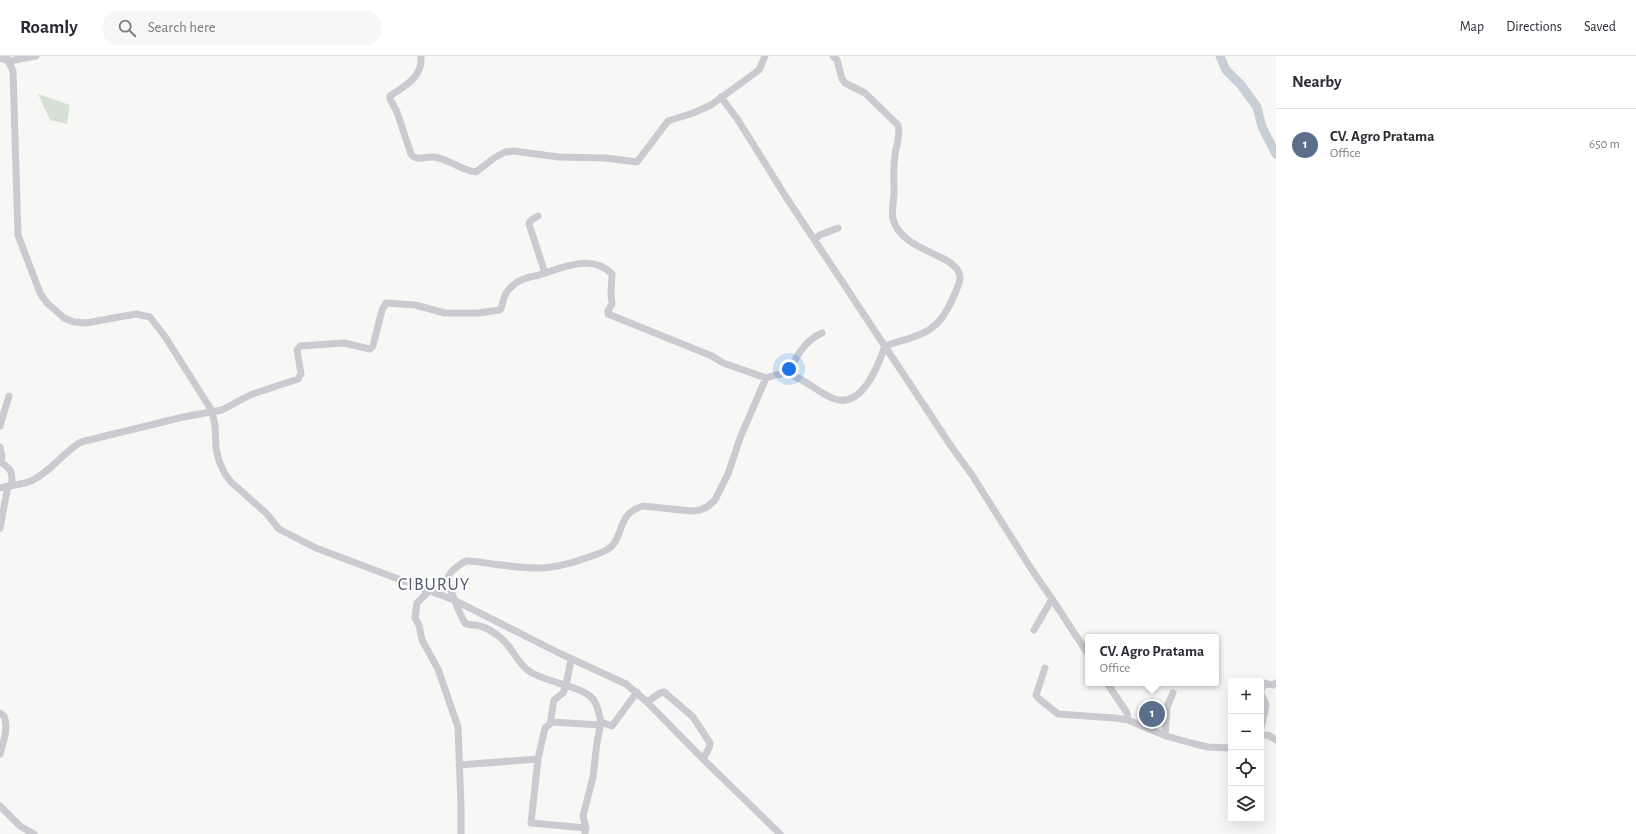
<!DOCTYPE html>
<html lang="en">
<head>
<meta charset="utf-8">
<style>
	body { margin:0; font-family:"Alegreya Sans",sans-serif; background:#f7f7f7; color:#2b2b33 }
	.controls { position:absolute; right:12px; bottom:12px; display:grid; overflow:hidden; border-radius:4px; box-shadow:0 4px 16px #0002 }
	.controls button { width:36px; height:36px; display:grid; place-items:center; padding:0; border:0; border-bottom:1px solid #e1e1e2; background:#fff; color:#2b2b33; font:20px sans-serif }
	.you { position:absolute; left:789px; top:313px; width:14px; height:14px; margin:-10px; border:3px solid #fff; border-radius:50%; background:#1a73e8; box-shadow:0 0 0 6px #1a73e833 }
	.badge { display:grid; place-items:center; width:26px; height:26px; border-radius:50%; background:#845829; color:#fff; font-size:13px; font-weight:700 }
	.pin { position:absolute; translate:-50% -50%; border:2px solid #fff; box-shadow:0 1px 4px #0006 }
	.popup { position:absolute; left:1085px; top:578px; width:134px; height:52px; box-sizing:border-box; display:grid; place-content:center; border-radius:4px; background:#fff; filter:drop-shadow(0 1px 3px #0005); font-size:13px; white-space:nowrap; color:#7c7c81 }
	.popup b { font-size:15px; color:#2b2b33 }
	.popup::after { content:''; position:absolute; left:50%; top:100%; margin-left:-8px; border:8px solid transparent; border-top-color:#fff }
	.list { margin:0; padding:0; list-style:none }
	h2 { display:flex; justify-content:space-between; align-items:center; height:52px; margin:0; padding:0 16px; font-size:17px }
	h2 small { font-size:13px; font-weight:400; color:#7c7c81 }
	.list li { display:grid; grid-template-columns:26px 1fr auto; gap:12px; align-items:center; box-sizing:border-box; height:72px; padding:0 16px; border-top:1px solid #e1e1e2 }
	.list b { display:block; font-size:15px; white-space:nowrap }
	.list p { margin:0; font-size:13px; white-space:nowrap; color:#7c7c81 }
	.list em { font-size:13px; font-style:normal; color:#7c7c81 }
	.icon { flex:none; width:22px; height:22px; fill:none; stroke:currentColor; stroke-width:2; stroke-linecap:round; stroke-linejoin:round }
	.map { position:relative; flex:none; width:1276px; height:778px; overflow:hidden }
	header { display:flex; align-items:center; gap:24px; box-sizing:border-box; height:56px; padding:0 20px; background:#fff; border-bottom:1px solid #e1e1e2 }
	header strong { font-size:19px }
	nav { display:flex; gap:22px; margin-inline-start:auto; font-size:14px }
	.search { width:280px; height:36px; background:#f7f7f7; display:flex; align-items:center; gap:10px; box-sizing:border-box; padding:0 14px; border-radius:22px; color:#7c7c81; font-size:15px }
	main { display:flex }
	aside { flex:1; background:#fff }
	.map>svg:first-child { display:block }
	.green { fill:#d7e0d5 }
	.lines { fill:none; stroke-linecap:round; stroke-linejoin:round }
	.river { stroke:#c8ced5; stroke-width:9 }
	.minor { stroke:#cacbd0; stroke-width:7 }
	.labels { text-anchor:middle; stroke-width:4; stroke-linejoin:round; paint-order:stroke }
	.quarter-label { font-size:18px; letter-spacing:1px; fill:#535a6d; stroke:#fff }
</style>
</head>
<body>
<header>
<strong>Roamly</strong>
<div class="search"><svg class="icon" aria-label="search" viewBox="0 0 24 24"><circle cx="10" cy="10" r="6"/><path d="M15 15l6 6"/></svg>Search here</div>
<nav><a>Map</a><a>Directions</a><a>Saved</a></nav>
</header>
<main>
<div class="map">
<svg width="1276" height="778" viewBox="0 0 1276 778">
	<rect width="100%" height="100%" fill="#f7f8f5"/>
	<path class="green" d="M38 38 70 49 67 68 50 64Z"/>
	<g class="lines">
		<path class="river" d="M1220 0 1226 14 1241 29 1257 51 1262 71 1276 98"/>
		<path class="minor" d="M6 0 13 15 18 179 40 237 47 247 64 262 74 266 86 267 136 258 150 261 166 282 212 355 215 370 216 392 219 405 225 418 231 426 266 457 279 473 316 492 454 544 559 597 626 628 647 646 703 703 780 778
			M421 0C423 21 405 30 390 40V43L397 56 411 98C416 106 426 100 434 101 450 103 461 115 476 116L494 102 505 96 514 95 558 101 605 102 637 106 668 65 693 57 711 49 759 14 765 0
			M0 2 9 5 36 0
			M721 41 738 64 786 141 951 390 972 419 1032 514 1052 543 1034 574
			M538 160 531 164 529 168 545 217
			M815 183 820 179 838 172
			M788 318C796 301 804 285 822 277
			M0 370 9 340
			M0 391 2 400 1 406
			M0 406C12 413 12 415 12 429
			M0 432C10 429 22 429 31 425 51 416 62 397 81 386L183 361 222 354 250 339 298 323 301 318 297 294 300 290 344 287 370 293 373 290 382 254 386 247 415 249 445 257H479L499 254 501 253C504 241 505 235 516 227 522 222 531 221 539 219 561 212 592 197 612 218L611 239 612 248 608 255V258L712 300 723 307 766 322
			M0 472 8 430
			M429 535 417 547 415 562 419 569 422 584 438 613 458 671 461 749V778
			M1052 543 1088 598
			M1045 612 1036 639 1038 642 1058 658 1115 662 1128 664 1166 680 1195 688 1208 691 1231 692
			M1107 627 1127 657 1128 664
			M1261 635 1264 627 1273 629 1276 627
			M1261 638 1266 649 1261 673
			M647 646 660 637 664 636 693 661 710 687 709 692 703 703
			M0 657 4 660C9 672 3 686 0 698
			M551 666 601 669
			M601 666C599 659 598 649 593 643 583 630 546 627 529 615 518 608 512 591 501 582 495 577 488 572 480 570 475 568 470 570 465 567 461 561 447 528 448 522 449 518 454 513 458 510 461 508 464 505 468 505 476 505 485 507 493 508 508 510 523 512 538 512 559 512 581 504 600 497 628 488 612 459 643 450L691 455 700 454 707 451 715 444 728 418 740 382 766 322C772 320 780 317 787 318 803 321 816 335 830 341 861 357 878 310 885 290 918 279 937 279 952 244 955 237 960 228 960 221 958 197 902 197 893 163 891 155 894 145 894 136 894 124 893 112 895 99 896 90 901 79 898 69L865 37 845 27 842 23 837 4 833 0
			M1165 679 1167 651 1173 637
			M1261 679H1268L1276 684
			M538 703 531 767 586 772
			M459 709 538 703 545 672 550 668 554 644 563 637 566 630 571 603
			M0 750 20 770 34 778
			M585 778 586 772 583 760 593 721 597 686 601 666 612 670 637 636"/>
	</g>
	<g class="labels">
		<g class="quarter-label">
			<text x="434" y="534">CIBURUY</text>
		</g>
	</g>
</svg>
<div class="controls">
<button>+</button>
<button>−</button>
<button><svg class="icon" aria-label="locate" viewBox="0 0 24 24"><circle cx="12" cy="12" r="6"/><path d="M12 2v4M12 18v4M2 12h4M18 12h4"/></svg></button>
<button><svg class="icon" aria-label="layers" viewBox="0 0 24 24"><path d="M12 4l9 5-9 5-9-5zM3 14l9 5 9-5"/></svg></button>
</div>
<div class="you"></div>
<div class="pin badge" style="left:1152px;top:658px;background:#5c6f8a">1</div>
<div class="popup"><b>CV. Agro Pratama</b>Office</div>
</div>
<aside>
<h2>Nearby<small></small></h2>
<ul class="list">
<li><span class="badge" style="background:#5c6f8a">1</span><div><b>CV. Agro Pratama</b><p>Office</p></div><em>650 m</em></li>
</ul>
</aside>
</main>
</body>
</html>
